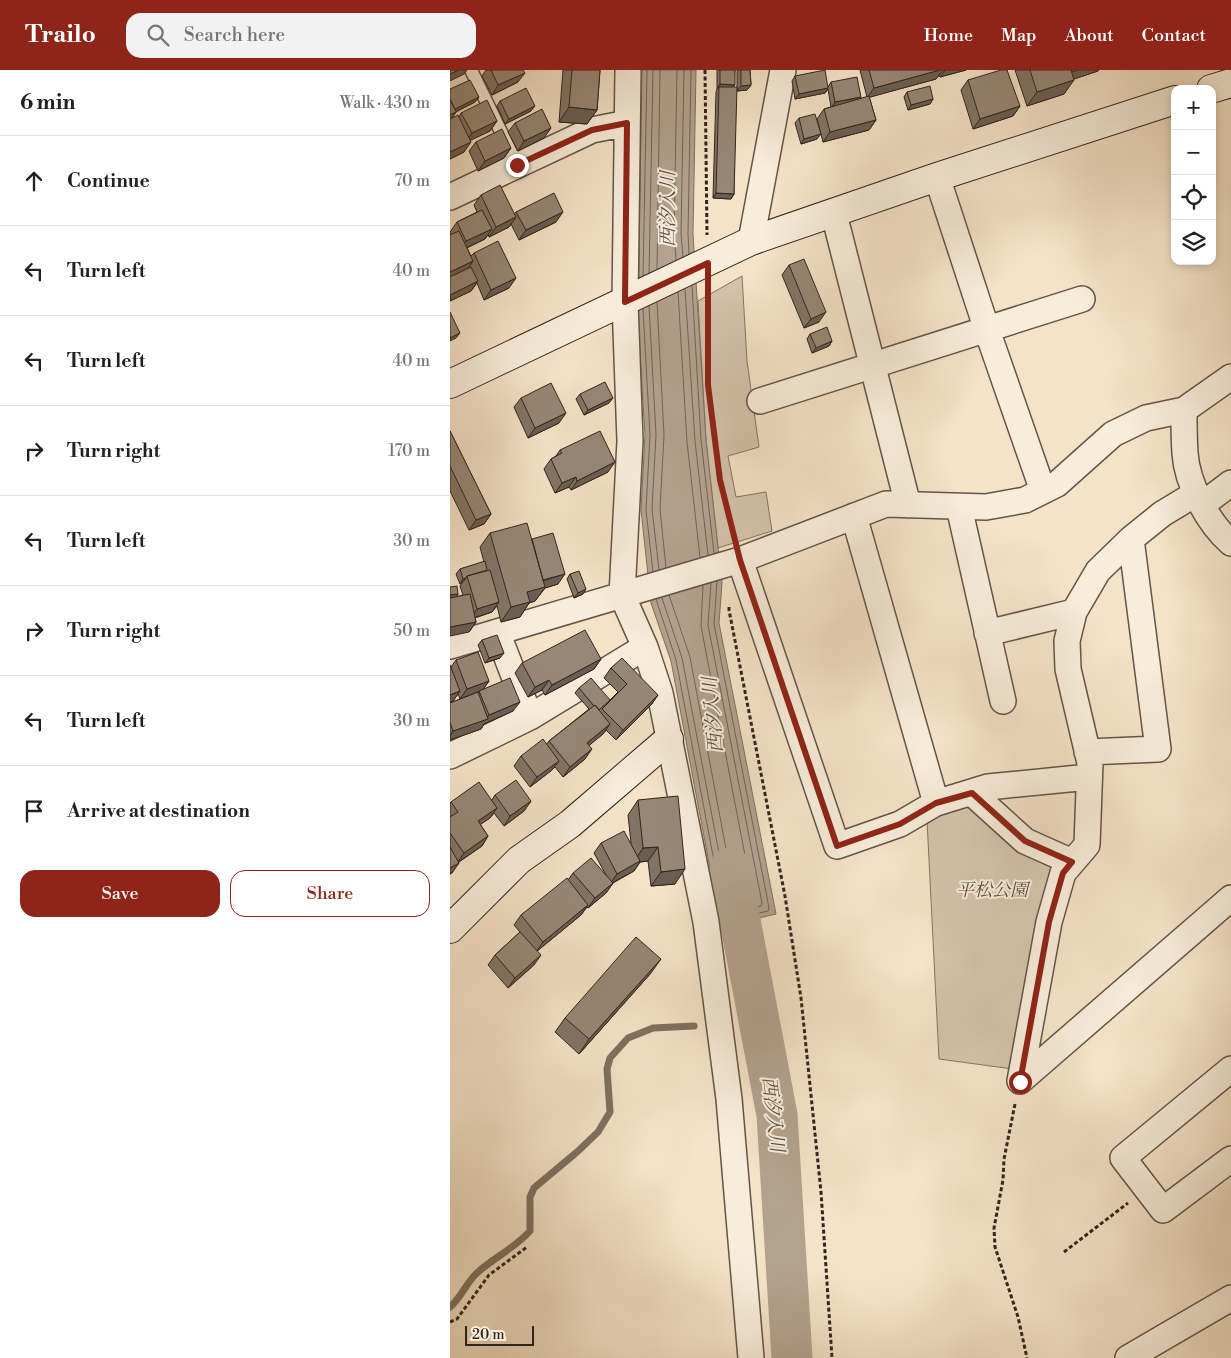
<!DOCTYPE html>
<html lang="en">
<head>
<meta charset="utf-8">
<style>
	body { margin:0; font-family:"Libre Bodoni","Noto Serif JP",serif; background:#f2f2f2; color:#202124 }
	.controls { position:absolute; right:15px; top:15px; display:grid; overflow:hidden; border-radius:10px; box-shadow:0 2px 8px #0003 }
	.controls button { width:45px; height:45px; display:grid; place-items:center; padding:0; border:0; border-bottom:1px solid #e0e0e0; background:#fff; color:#202124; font:25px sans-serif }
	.scale { position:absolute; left:15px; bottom:12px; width:69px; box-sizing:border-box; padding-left:5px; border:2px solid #32241d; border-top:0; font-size:14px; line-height:18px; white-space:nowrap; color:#32241d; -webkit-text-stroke:4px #f8eddb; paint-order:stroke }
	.stop { position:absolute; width:15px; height:15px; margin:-11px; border:4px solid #8f2418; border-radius:50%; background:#fff }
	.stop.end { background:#8f2418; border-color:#fff; box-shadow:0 1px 5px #0008 }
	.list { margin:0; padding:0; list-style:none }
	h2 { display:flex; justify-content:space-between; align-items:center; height:65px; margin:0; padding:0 20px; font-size:21px }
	h2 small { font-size:16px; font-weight:400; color:#757577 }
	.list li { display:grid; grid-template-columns:32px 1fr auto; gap:15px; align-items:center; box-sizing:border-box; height:90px; padding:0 20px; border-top:1px solid #e0e0e0 }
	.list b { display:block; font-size:19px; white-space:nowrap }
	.list em { font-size:16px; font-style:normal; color:#757577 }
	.actions { display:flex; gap:10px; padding:15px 20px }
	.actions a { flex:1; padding:11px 0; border:1px solid #8f2418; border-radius:15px; text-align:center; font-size:18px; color:#8f2418 }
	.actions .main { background:#8f2418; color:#fff }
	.icon { flex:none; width:28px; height:28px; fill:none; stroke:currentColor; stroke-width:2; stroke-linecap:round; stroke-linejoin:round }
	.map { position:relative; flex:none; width:781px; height:1288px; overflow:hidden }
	header { display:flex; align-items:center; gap:30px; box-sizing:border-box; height:70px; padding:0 25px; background:#8f2418; color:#fff }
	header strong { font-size:24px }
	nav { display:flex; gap:28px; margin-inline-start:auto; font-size:18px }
	.search { width:350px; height:45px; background:#f2f2f2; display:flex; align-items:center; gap:12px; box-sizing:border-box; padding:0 18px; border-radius:15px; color:#757577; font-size:19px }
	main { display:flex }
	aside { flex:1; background:#fff }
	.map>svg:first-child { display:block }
	.green { fill:#d4c3ab; stroke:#837464 }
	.water { fill:#b3a28e; stroke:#7f7061 }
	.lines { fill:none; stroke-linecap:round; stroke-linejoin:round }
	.shore { stroke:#726356; stroke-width:1 }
	.stream { stroke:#7f7061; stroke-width:7 }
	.river { stroke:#b3a28e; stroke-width:41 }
	.lane-casing { stroke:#635448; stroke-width:15 }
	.street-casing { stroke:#635448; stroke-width:28 }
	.secondary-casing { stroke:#32241d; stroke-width:30 }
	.path { stroke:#32241d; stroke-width:3; stroke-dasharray:4 2.5; stroke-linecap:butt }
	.lane { stroke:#f8eddb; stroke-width:12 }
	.street { stroke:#f8eddb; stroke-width:25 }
	.secondary { stroke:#f8eddb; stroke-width:28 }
	.wall { fill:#827465; stroke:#32241d }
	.shaded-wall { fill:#6a5e53; stroke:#32241d }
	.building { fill:#978776; stroke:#32241d }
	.route { stroke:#8f2418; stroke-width:6 }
	.labels { text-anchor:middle; stroke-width:4; stroke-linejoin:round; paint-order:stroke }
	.park-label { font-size:18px; font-style:italic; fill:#5a4c40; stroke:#f8eddb }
	.water-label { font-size:19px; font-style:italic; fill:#5f5045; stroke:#f8eddb }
</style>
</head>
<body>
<header>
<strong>Trailo</strong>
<div class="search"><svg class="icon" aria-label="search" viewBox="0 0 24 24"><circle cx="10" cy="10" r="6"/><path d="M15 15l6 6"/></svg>Search here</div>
<nav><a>Home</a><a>Map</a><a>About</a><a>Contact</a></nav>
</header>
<main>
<aside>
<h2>6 min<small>Walk · 430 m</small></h2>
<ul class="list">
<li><svg class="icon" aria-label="ahead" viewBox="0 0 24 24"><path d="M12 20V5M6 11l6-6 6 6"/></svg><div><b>Continue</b></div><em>70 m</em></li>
<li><svg class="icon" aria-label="left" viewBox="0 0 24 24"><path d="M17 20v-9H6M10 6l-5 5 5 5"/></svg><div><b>Turn left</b></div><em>40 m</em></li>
<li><svg class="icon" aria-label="left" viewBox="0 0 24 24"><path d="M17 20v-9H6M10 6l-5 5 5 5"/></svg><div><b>Turn left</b></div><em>40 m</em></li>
<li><svg class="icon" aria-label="right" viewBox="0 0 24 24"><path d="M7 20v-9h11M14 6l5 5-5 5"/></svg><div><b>Turn right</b></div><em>170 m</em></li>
<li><svg class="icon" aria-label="left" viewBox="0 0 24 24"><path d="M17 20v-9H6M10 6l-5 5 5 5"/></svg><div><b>Turn left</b></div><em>30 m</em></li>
<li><svg class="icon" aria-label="right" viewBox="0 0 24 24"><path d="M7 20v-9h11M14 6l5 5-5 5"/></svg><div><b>Turn right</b></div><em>50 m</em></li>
<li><svg class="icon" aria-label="left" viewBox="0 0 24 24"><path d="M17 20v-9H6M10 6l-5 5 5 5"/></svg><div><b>Turn left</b></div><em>30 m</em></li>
<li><svg class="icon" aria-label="arrive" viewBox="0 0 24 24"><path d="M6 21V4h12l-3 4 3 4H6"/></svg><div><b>Arrive at destination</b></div></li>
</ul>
<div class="actions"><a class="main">Save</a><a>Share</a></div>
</aside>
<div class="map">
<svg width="781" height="1288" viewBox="0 0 781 1288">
	<rect width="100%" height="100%" fill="#f5e3c8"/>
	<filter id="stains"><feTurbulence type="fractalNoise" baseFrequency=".004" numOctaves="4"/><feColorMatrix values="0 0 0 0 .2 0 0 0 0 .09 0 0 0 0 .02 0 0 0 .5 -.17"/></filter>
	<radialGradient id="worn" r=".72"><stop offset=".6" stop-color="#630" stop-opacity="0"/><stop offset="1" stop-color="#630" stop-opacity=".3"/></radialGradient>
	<path class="green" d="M292 206 297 291 309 377 278 386 286 427 316 422 322 461 268 478 256 370 248 231Z
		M535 723 576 765 620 784 570 1000 489 989 477 750Z"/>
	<path class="water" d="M192 0H246L243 164 256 370 272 513 269 553 326 844 271 857 221 591 201 533 191 440 195 365 188 253Z"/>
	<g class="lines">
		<path class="shore" d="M239 184 238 164 241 0
			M233 187 231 163 234 0
			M226 190 224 163 227 0
			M207 199 210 0
			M199 203 203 0
			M193 206 197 0
			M242 216 251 370 264 483
			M235 219 245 371 258 485
			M228 222 237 372 250 487
			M207 232 214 365 210 439 216 498
			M199 236 206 365 202 439 209 500
			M193 239 200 365 196 440 203 502
			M219 525 240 587 286 832 288 834 302 830 303 827 251 556 253 515
			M212 528 232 588 280 841 283 843 311 836 312 833 258 555 261 513
			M206 529 226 590 275 849 278 850 318 841 319 838 264 554 267 511"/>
		<path class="stream" d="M0 1237C11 1228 16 1213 27 1203 43 1188 65 1178 80 1161V1127L84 1118 127 1082 148 1062 160 1042 157 999 160 988 178 968 203 958 244 956"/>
		<path class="river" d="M280 798 327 1045 342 1288"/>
		<defs>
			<path id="lane" d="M21 0 67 95"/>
			<path id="street" d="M178 0 175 232 180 371 172 525 195 577 210 623 256 852 279 1029 301 1288
				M487 107 537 260 593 421
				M0 127 142 60 177 53
				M384 144 458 435
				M301 171 333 0
				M310 331 632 229
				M734 340C734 354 734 369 735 383 737 414 758 453 781 473
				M752 435 781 413
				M509 437 553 631
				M404 446 486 733
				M290 490 387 776 450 754 486 733 538 717 639 707
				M47 562 80 647
				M537 563 624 542
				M0 576 290 490 436 434 536 437 575 430 607 414 663 364 696 348 734 340 781 307
				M637 682 708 679 681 469
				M0 686 80 647 195 577
				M522 723 575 771 622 792
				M781 999 673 1088 713 1140 781 1089
				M570 1011 599 852 613 803 637 775 640 693 618 599 617 571 624 542 648 501 681 469 712 444 745 424
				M570 1011 781 828
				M678 1288 781 1228"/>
			<path id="secondary" d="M761 19 781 13
				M0 314 301 171 487 107 725 30
				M0 859 69 790 120 754 219 669"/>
		</defs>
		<use href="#lane" class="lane-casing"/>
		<use href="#street" class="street-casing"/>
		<use href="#secondary" class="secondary-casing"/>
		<path class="path" d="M255 0 257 165
			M258 219V315L270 410 284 467
			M279 537V540L335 826 351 928 371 1122 382 1288
			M565 1034 554 1089 553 1110 544 1158 545 1177 568 1247 577 1288
			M614 1182 678 1133
			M0 1252 7 1249 39 1205 77 1177"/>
		<use href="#lane" class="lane"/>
		<use href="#street" class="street"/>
		<use href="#secondary" class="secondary"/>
	</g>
	<path class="wall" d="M36 0H41L68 12 42 25 32 6Z
		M113 0H150L147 40 137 54 109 52Z
		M267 0H285L283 17 284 124 281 129 263 128 266 22 267 19Z
		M287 0H300L301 15 297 20 287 21Z
		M410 0H516L490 7 489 5 486 9 419 27 426 50 419 60 373 72 367 49 374 39 381 37 378 19 375 23 345 29 342 11 345 6 378 17 381 12 409 29 417 27Z
		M565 0H649L648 1 624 9 614 24 577 36Z
		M518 10 570 36 563 46 523 59 511 20Z
		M0 19 29 27 25 32 6 42 2 48 9 47 11 43 47 51 40 61 20 70 14 82 0 89Z
		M457 22 483 29 480 34 458 40 454 27Z
		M50 31 81 41 55 54 47 36Z
		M349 48 367 69 351 74 345 53Z
		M65 53 94 68 68 81 58 62Z
		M26 72 61 78 54 88 28 101 19 81Z
		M31 125 64 144 66 142 106 152 69 170 61 154 59 157 39 167 38 164 35 169 17 178 21 186 24 183 59 218 34 230 27 213 21 221 0 231V165L1 164 0 162 7 152 27 142 24 135Z
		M339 195 369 252 354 258 332 205Z
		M360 264 382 271 379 276 362 283 357 269Z
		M130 324 159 333 134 345 126 329Z
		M71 328 109 353 78 368 64 337Z
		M0 361 41 444 34 454 19 460 0 421Z
		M110 380 158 402 121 420 119 417 105 423 94 399 101 389 106 386Z
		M40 463 82 469 108 514 95 518 85 531 79 533 70 547 51 552 47 536 42 542 25 548 26 552 19 562 0 517 8 524 6 527 13 525 10 516 12 513 10 514 6 504 10 499 34 492 30 477Z
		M120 504 133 524 124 528 117 509Z
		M32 570 50 588 35 593 28 575Z
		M151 589 144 599 95 625 92 620 78 627 65 603 72 593Z
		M6 590 39 611 33 619 63 641 34 654 31 659 0 670V633L10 629 8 624 3 631 1 597Z
		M161 598 208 625 201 635 166 670 156 660 153 664 139 675 135 689 113 707 105 697 102 700 80 717 64 696 71 686 97 674 99 671 139 639 125 623 129 618 160 630 168 622 154 608Z
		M45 725 81 731 74 741 54 756 44 743 40 748 30 754 38 766 32 776 9 792 2 803 0 804V733L1 732 42 730Z
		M188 730 225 814 201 816 198 791 190 792 184 801 163 813 156 823 138 838 137 837 131 845 87 881 84 895 58 918 38 895 45 885 70 862 64 855 71 845 118 810 123 803 156 805 144 783 151 773H181L178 745Z
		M201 903 129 984 105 962 115 948Z"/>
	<path class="shaded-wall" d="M9 0H17L14 4 0 11V4Z
		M490 0H493L486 9 417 28 424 18Z
		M495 0H516L490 7Z
		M628 0H649L648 1 615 12 622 2Z
		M75 3 68 12 42 25 48 15Z
		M624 10 614 24 577 36 587 22Z
		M270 14 285 15 281 20 269 17 267 19Z
		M301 15 297 20 287 21 291 16Z
		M378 18 375 23 345 29 349 24Z
		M29 27 25 32 1 44 5 39Z
		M411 27 407 32 382 37 385 32Z
		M483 29 480 34 458 40 461 35Z
		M85 36 81 41 55 54 59 49Z
		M570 36 563 46 523 59 530 49Z
		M119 37 147 40 137 54 109 52Z
		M6 42 0 51V45Z
		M426 50 419 60 373 72 380 62Z
		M47 51 40 61 15 73 22 63Z
		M101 58 94 68 68 81 74 71Z
		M371 64 367 69 351 74 354 69Z
		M21 72 14 82 0 89V82Z
		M61 78 54 88 28 101 35 91Z
		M266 123 284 124 281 129 263 128Z
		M113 142 106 152 69 170 76 160Z
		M66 147 59 157 39 167 46 157Z
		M42 159 35 169 9 181 16 171Z
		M23 191 17 201 0 209V202Z
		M66 208 59 218 34 230 41 220Z
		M28 211 21 221 0 231V225Z
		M376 242 369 252 354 258 361 249Z
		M10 263 6 268 0 271V268Z
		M382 271 379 276 362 283 366 278Z
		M163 328 159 333 134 345 138 340Z
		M116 343 109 353 78 368 85 358Z
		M165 392 158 402 121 420 127 411Z
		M126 407 119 417 105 423 112 413Z
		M41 444 34 454 19 460 26 450Z
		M115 504 108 514 95 518 85 531 79 533 70 547 51 552 61 537 77 522 92 511Z
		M16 508 12 513 10 514 13 509Z
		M136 519 133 524 124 528 128 523Z
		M8 524 5 529 0 530V525Z
		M49 532 42 542 20 549 27 539Z
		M26 552 19 562 0 566V557Z
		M54 583 50 588 35 593 39 588Z
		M151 589 144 599 95 625 102 615Z
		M99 610 92 620 78 627 85 617Z
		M39 611 32 621H29L28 622 10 629 17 619Z
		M10 621 3 631 0 632V625Z
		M208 625 201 635 166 670 173 660Z
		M70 632 63 641 34 654 31 659 0 670V666L3 661 36 649 39 645Z
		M160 654 153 664 130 683 137 673Z
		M142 679 135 689 113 707 120 697Z
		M109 691 102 700 80 717 87 707Z
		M81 731 74 741 54 756 60 746Z
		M47 738 40 748 21 761 28 751Z
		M38 766 32 776 7 793 14 783Z
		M208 777 198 791 190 792 184 801 160 814 167 804 183 793 193 778Z
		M9 793 2 803 0 804V798Z
		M235 799 225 814 201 816 211 802Z
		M163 813 156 823 138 838 145 828Z
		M138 835 131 845 86 882 93 872Z
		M91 885 84 895 58 918 65 908Z
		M211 889 201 903 129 984 139 969Z"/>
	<path class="building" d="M0 0H9L0 4Z
		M41 0H73L75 3 48 15Z
		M122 0H150L147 40 119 37Z
		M270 0H285V15L270 14Z
		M291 0H300L301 15 291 16Z
		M375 0 378 18 349 24 345 6Z
		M419 0H490L424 18Z
		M551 0H557L570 36 530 49 518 10Z
		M580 0H621L624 10 587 22Z
		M407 7 411 27 385 32 381 12Z
		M20 10 29 27 5 39 0 29V19Z
		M480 16 483 29 461 35 457 22Z
		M269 17H287L284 124 266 123Z
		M76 18 85 36 59 49 50 31Z
		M419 26 426 50 380 62 374 39Z
		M0 29 6 42 0 45Z
		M37 30 47 51 22 63 11 43Z
		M92 39 101 58 74 71 65 53Z
		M365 44 371 64 354 69 349 48Z
		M8 45 21 72 0 82V49Z
		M52 59 61 78 35 91 26 72Z
		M50 115 66 147 46 157 31 125Z
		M104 123 113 142 76 160 66 142Z
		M32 140 42 159 16 171 7 152Z
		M9 161 23 191 0 202V165Z
		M48 171 66 208 41 220 24 183Z
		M354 189 376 242 361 249 339 195Z
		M21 197 28 211 0 225V207Z
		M0 242 10 263 0 268Z
		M377 257 382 271 366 278 360 264Z
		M155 312 163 328 138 340 130 324Z
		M101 313 116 343 85 358 71 328Z
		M0 361 41 444 26 450 0 396Z
		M150 361 165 392 127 411 126 407 112 413 101 389 112 383 110 380Z
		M77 453 95 517 77 522 80 532 61 537 40 463Z
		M103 463 115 504 93 510 82 469Z
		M35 491 37 500 17 506 16 508 13 509 10 499Z
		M40 500 49 532 27 539 17 506Z
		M129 501 136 519 128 523 120 504Z
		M7 516 8 524 0 525V517Z
		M20 524 26 552 0 557V528Z
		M135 560 151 589 102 615 99 610 85 617 72 593Z
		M47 565 54 583 39 588 32 570Z
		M28 582 39 611 17 619 6 590Z
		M172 588 208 625 173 660 152 639 177 614 161 598Z
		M0 595 10 621 0 625Z
		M60 608 70 632 39 645 29 621Z
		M141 608 160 630 149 640 145 635 144 636 129 618Z
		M28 622 38 649 3 661 0 652V633Z
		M145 635 160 654 137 673 142 679 120 697 99 671Z
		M93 669 109 691 87 707 71 686Z
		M66 710 81 731 60 746 45 725Z
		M29 712 47 738 28 751 38 766 14 783 0 763V747L8 742 1 732Z
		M228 726 235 799 211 802 208 777 193 778 188 730Z
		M174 761 190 791 167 804 151 773Z
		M0 777 9 793 0 798Z
		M141 788 163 813 145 828 123 803Z
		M117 808 138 835 93 872 71 845Z
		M70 862 91 885 65 908 45 885Z
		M186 867 211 889 139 969 115 948Z"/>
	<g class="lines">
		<path class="route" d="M67 95 142 60 177 53 175 232 258 193V315L270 410 290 490 387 776 450 754 486 733 522 723 575 771 622 792 613 803 599 852 570 1012"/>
	</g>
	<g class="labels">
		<g class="park-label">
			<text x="542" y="826">平松公園</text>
		</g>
		<g class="water-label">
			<text transform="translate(217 139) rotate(-90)" y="7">西汐入川</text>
			<text transform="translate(262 645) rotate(-95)" y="7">西汐入川</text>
			<text transform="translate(324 1044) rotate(83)" y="7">西汐入川</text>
		</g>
	</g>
	<rect width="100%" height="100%" filter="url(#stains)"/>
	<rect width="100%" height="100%" fill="url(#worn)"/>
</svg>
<div class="controls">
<button>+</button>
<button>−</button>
<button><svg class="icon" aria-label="locate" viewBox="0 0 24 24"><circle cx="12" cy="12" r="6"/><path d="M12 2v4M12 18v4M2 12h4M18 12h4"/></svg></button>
<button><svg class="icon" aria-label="layers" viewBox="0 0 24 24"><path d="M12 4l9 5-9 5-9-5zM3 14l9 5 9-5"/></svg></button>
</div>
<div class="scale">20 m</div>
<div class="stop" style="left:570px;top:1012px"></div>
<div class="stop end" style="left:67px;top:95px"></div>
</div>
</main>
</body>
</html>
